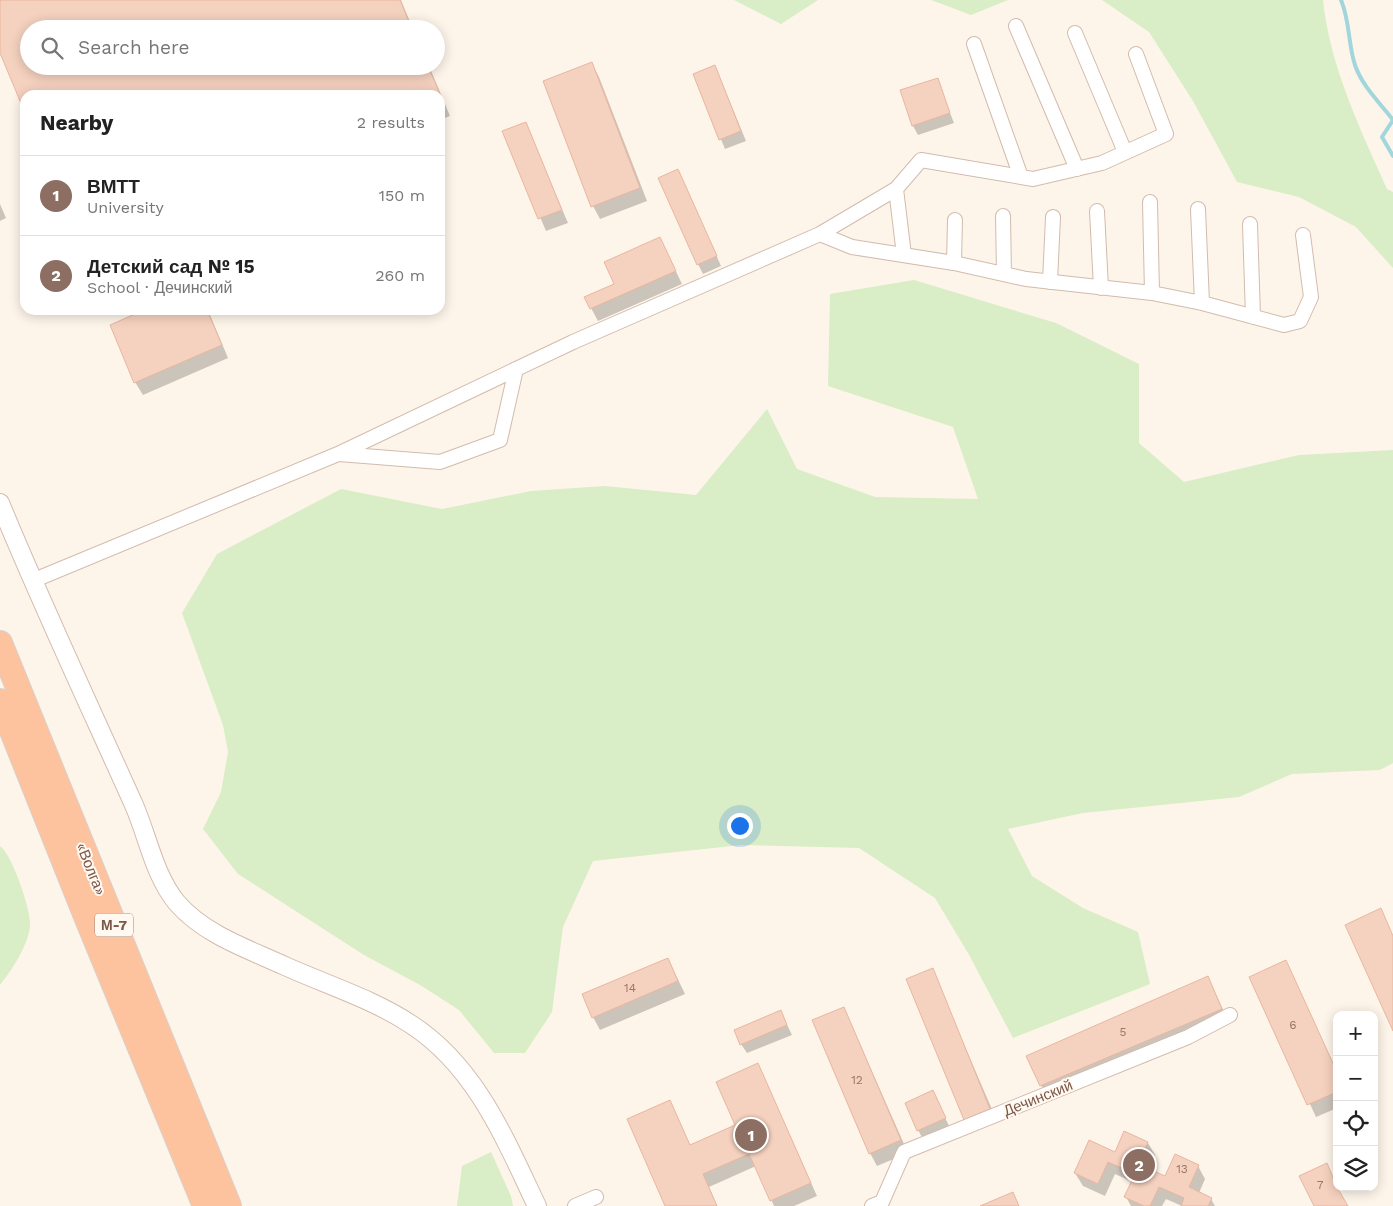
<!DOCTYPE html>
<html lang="en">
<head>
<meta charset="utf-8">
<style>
	body { margin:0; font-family:"Work Sans",sans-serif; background:#f6f6f6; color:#222 }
	.controls { position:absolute; right:15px; bottom:15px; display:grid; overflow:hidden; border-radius:10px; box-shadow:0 2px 12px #0003 }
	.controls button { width:45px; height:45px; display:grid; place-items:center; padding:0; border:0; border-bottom:1px solid #e0e0e0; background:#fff; color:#222; font:25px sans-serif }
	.you { position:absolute; left:739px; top:825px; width:18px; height:18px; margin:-12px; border:4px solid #fff; border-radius:50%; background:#1a73e8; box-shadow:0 0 0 8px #1a73e833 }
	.badge { display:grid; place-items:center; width:32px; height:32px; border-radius:50%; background:#ee6248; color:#fff; font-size:16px; font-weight:700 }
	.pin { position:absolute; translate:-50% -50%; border:2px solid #fff; box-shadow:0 1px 5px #0006 }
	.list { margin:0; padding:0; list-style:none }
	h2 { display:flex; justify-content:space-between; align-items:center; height:65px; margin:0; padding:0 20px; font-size:21px }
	h2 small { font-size:16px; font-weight:400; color:#767676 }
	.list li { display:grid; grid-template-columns:32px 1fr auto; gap:15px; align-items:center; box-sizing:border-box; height:80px; padding:0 20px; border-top:1px solid #e0e0e0 }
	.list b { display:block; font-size:19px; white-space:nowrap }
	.list p { margin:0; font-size:16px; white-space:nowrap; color:#767676 }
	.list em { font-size:16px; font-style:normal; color:#767676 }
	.icon { flex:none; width:28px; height:28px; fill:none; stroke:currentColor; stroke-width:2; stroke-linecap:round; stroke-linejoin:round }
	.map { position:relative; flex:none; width:1393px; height:1206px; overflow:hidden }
	.search { position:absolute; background:#fff; box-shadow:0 2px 12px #0003; left:20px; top:20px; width:425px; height:55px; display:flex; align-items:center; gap:12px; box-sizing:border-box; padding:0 18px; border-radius:28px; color:#767676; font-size:19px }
	.panel { position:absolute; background:#fff; box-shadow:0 2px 12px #0003; left:20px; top:90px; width:425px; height:225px; border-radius:15px }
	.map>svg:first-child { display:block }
	.green { fill:#d9edc6 }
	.shadow { fill:#0003 }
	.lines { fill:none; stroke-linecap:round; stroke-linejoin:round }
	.stream { stroke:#a1d7dc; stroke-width:4 }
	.building { fill:#f5d1bf; stroke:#e9b69e }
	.minor-casing { stroke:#d2bbad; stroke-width:16 }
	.tertiary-casing { stroke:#d2bbad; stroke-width:20 }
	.trunk-casing { stroke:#dad0cc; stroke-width:26 }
	.minor { stroke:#fff; stroke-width:14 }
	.tertiary { stroke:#fff; stroke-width:18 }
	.trunk { stroke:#fdc29e; stroke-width:24 }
	.labels { text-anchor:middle; stroke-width:4; stroke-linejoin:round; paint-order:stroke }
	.number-label { font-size:12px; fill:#9a7667 }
	.shield { fill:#fff9f1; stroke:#a3887c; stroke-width:1 }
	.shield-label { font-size:14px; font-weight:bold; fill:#7b584a }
	.street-label { font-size:15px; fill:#7b584a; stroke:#fff9f1 }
</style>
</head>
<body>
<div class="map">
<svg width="1393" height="1206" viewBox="0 0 1393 1206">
	<rect width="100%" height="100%" fill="#fef5ea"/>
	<path class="green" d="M734 0H818L781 24Z
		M931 0H1008L971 15Z
		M1102 0H1323C1330 67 1360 128 1387 189L1393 192V268L1356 227 1299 197 1237 182 1193 101 1149 32Z
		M914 280 1056 323 1139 364V443L1184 482 1299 455 1393 450V763L1380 770 1292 774 1239 797 1083 813 1008 829 1032 876 1083 908 1138 932 1150 984 1013 1038 968 953 935 898 859 848 741 845 593 861 563 927 552 1012 525 1053H494L459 1010 420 985 364 955 238 874 203 829 221 792 228 752 223 725 182 613 217 554 341 489 442 509 531 491 605 486 696 495 767 409 797 469 875 497 978 499 953 427 828 386 830 294Z
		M0 846C12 854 32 912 30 927 27 947 12 970 0 985Z
		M491 1152 511 1196 513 1206H457L462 1166Z"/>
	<path class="shadow" d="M0 0H401L413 29H29V66H429L450 116 440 120V95H25V110L0 50Z
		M592 64 599 77 647 201 600 219 593 206 545 82Z
		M715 66 746 141 725 149 694 74Z
		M937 80 954 123 918 135 913 126Z
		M525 123 568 223 546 231 504 132Z
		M683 180 721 266 703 274 698 264Z
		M0 204 6 218 0 221Z
		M660 238 682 284 598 321 591 308Z
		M147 310H208L228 358 143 395 135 382Z
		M668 959 685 994 600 1030 593 1017Z
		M1286 962 1337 1072V1108L1316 1117 1251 977Z
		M932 970 997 1121 972 1132 965 1119Z
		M1208 978 1229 1022 1049 1098 1041 1085Z
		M844 1008 908 1153 877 1166 870 1153Z
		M781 1012 792 1035 747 1053 741 1044Z
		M758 1065 817 1196 794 1206H774L756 1166 709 1187 717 1206H667L669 1102 690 1146 737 1126Z
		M933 1092 950 1128 923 1139 918 1130Z
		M1148 1143 1155 1155 1148 1170 1165 1178 1198 1166 1205 1179 1199 1193 1211 1199 1215 1206H1182L1166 1199 1162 1206H1131L1126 1197 1133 1182 1115 1174 1105 1196 1083 1186 1075 1173 1115 1153Z
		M1326 1165 1337 1187 1347 1206H1315Z"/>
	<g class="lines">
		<path class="stream" d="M1341 0C1350 21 1348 44 1355 65 1362 86 1380 103 1393 120L1382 137 1393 156"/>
	</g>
	<path class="building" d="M0 0H400L412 29H29V66H428L444 103 440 105V95H25V113L0 53Z
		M592 62 640 188 591 207 543 81Z
		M715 65 741 131 719 140 693 74Z
		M938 78 950 113 912 126 900 90Z
		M526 122 562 210 538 219 502 131Z
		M678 169 717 256 697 265 658 178Z
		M660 237 676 271 590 309 584 297 614 284 604 262Z
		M144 310H207L222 345 134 383 110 325Z
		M1381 908 1393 936V1031L1345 925Z
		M668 958 678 981 592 1018 582 994Z
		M1286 960 1337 1072V1092L1307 1105 1249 977Z
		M933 968 990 1109 964 1120 906 979Z
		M1208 976 1222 1009 1040 1086 1026 1056Z
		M844 1007 901 1140 869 1154 812 1020Z
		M781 1010 787 1025 740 1045 734 1030Z
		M758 1063 811 1183 770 1201 749 1154 703 1174 717 1206H665L627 1119 670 1100 690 1145 735 1125 716 1082Z
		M933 1090 946 1118 917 1131 905 1103Z
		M1124 1131 1148 1142 1138 1164 1165 1176 1175 1154 1199 1165 1189 1187 1212 1198 1208 1206H1181L1184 1198 1159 1187 1150 1206H1144L1124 1197 1135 1174 1108 1162 1098 1184 1074 1173 1089 1140 1115 1152Z
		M1327 1163 1337 1187 1348 1206H1314L1299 1176Z
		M1013 1192 1019 1206H980Z"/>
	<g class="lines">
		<defs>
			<path id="minor" d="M1016 26 1077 169
				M1075 33 1125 152
				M974 44 1021 177
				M896 189 904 255
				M1150 202 1152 293
				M1198 209 1202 303
				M1097 211 1101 288
				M1003 216 1004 274
				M1250 224 1253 317
				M820 234 852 247 954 263 1026 279 1152 293 1202 303 1284 325 1300 321 1311 297 1303 235
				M954 263 955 220
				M1050 282 1053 217
				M339 454 440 462 500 440 516 369
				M32 581 338 454 573 342 820 234 896 189 921 160 1033 179 1102 163 1166 134 1136 54
				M575 1206 596 1197
				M872 1206 882 1202 904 1152 1188 1037 1230 1015"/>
			<path id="tertiary" d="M0 503C42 605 89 705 134 805 148 837 154 875 177 903 205 935 248 949 285 966 327 985 373 999 412 1025 476 1067 505 1139 537 1206"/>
			<path id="trunk" d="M0 643 229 1206
				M0 701 85 914 205 1206"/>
		</defs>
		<use href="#minor" class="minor-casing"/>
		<use href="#tertiary" class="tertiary-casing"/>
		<use href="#trunk" class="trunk-casing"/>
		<use href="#minor" class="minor"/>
		<use href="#tertiary" class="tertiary"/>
		<use href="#trunk" class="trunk"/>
	</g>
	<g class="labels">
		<g class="number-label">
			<text x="630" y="992">14</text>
			<text x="1293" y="1029">6</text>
			<text x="1123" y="1036">5</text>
			<text x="857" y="1084">12</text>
			<text x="1182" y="1173">13</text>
			<text x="1320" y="1189">7</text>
		</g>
		<rect class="shield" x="95" y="913.5" width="38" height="23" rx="4"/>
		<g class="shield-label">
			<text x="114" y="930">М-7</text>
		</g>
		<g class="street-label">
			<text transform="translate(91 869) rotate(68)" y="5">«Волга»</text>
			<text transform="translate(1038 1098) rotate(-22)" y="5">Дечинский</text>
		</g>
	</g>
</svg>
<div class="controls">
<button>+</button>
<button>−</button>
<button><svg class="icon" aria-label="locate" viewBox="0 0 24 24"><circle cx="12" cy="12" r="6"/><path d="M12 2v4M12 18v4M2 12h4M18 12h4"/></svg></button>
<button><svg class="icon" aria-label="layers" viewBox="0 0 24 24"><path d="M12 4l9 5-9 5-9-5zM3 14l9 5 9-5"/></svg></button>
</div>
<div class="you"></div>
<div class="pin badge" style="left:751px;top:1135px;background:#8d6e63">1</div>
<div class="pin badge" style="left:1139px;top:1165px;background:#8d6e63">2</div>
<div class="search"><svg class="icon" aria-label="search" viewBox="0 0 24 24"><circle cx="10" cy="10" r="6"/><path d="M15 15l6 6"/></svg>Search here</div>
<section class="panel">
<h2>Nearby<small>2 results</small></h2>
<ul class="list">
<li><span class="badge" style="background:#8d6e63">1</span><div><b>ВМТТ</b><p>University</p></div><em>150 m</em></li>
<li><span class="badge" style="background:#8d6e63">2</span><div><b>Детский сад № 15</b><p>School · Дечинский</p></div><em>260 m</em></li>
</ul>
</section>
</div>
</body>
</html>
